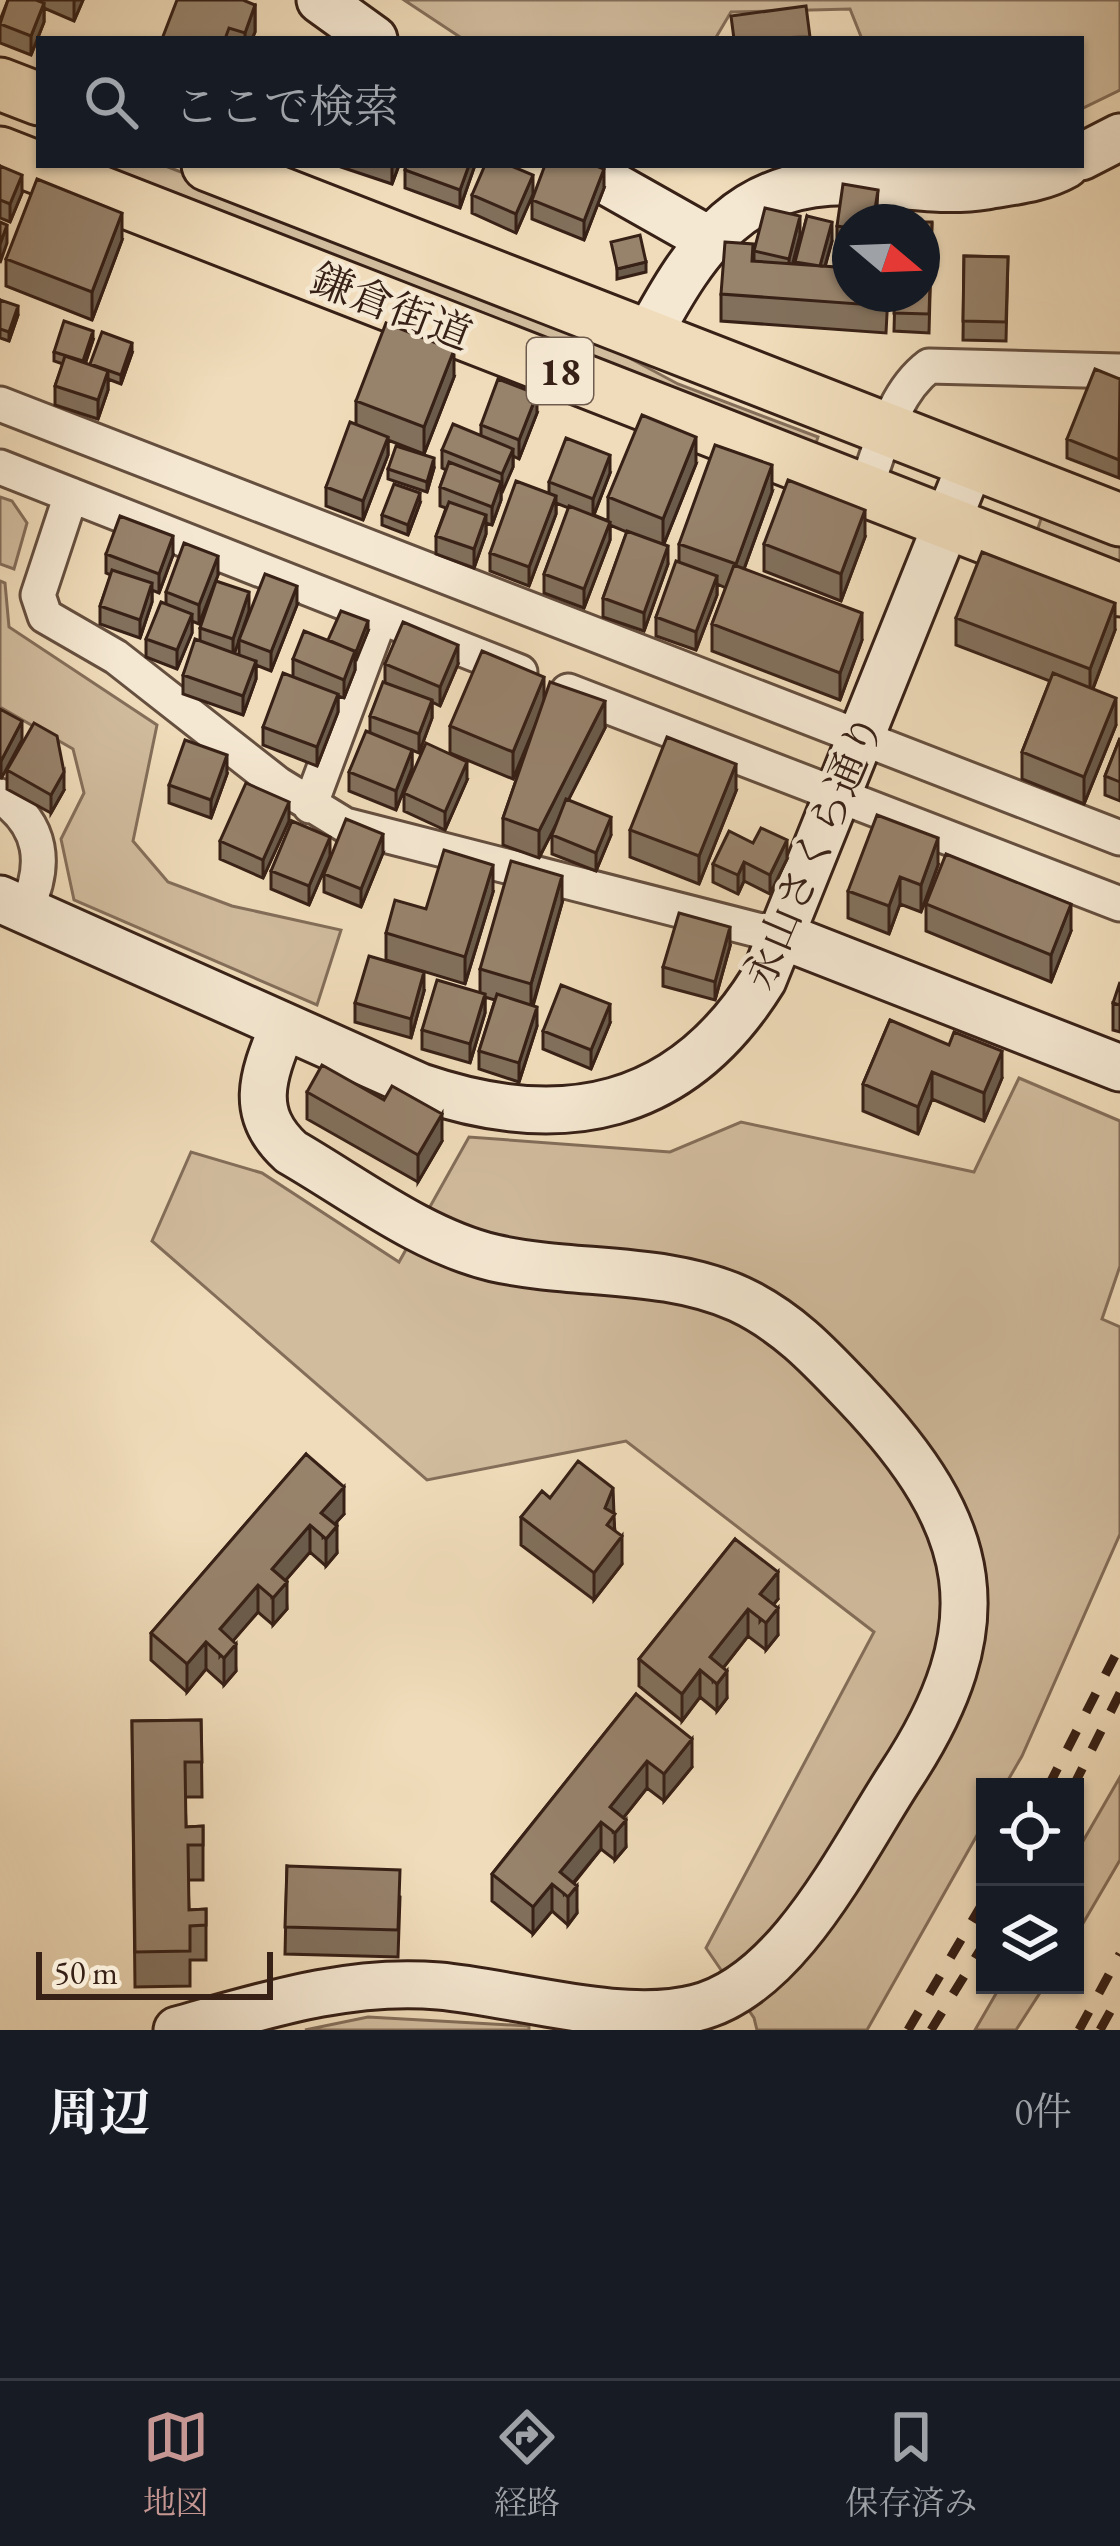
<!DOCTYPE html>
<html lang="ja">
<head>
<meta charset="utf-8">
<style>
	body { margin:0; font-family:"EB Garamond","Noto Serif JP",serif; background:#20242c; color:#f1f3f6 }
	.controls { position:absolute; right:36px; bottom:36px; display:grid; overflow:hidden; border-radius:0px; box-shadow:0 3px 9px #0004 }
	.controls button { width:108px; height:108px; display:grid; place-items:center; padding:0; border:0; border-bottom:3px solid #363941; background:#171b24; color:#f1f3f6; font:60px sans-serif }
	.compass { position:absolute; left:832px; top:204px; width:108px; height:108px; border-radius:50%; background:#171b24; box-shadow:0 3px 9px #0004; rotate:109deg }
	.scale { position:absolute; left:36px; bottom:30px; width:237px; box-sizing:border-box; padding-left:12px; border:6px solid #372016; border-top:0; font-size:33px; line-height:42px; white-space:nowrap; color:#372016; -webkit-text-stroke:9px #f5e8d2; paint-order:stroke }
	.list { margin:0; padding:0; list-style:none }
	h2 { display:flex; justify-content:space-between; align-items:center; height:156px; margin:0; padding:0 48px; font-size:51px }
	h2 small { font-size:39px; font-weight:400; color:#9ea1a6 }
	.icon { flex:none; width:66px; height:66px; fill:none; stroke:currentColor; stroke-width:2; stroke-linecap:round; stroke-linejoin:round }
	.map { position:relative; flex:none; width:1120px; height:2030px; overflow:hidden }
	.search { position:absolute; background:#171b24; box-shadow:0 3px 9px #0004; left:36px; right:36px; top:36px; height:132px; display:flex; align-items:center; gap:30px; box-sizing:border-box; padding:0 42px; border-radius:0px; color:#9ea1a6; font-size:45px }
	.sheet { height:348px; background:#171b24 }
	nav { display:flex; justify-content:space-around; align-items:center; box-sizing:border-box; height:168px; border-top:3px solid #363941; background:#171b24; font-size:33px; color:#9ea1a6 }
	nav a { display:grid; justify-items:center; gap:6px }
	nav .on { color:#c59692 }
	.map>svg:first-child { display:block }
	.green { fill:#d1bc9e; stroke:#846e5a; stroke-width:3 }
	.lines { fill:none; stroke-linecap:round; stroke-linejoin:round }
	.street-casing { stroke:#654f3f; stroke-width:39 }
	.secondary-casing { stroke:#372016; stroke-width:51 }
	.primary-casing { stroke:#372016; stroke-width:57 }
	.street { stroke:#f5e8d2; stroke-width:33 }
	.secondary { stroke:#f5e8d2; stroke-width:45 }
	.primary { stroke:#f0dcba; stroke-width:51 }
	.rail { stroke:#372016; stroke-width:9; stroke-dasharray:21 21; stroke-linecap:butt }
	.wall { fill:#82705c; stroke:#372016; stroke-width:3 }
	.shaded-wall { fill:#6a5b4b; stroke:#372016; stroke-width:3 }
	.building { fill:#97826b; stroke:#372016; stroke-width:3 }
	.labels { text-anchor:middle; stroke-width:9; stroke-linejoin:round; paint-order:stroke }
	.shield { fill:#f5e8d2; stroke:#705c4e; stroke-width:3 }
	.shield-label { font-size:39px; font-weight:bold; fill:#372016 }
	.street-label { font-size:42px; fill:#372016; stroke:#f5e8d2 }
</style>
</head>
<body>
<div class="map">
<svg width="1120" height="2030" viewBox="0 0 1120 2030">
	<rect width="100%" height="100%" fill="#f0dcba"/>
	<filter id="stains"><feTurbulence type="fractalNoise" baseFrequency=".00167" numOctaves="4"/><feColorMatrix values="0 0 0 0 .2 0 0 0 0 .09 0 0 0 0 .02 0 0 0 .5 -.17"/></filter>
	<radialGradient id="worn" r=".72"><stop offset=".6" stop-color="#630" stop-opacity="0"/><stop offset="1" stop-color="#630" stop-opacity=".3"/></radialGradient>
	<path class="green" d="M404 0H1120V90L1081 109V39H862L850 9 731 12 715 39H463Z
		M73 165H163L545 313 678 384 818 437 813 452Z
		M0 497 12 501 27 523 14 569 0 564Z
		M1044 510 1120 540V573L1034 540Z
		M0 581 5 583 9 627 157 725 133 841 168 882 232 906 341 930 317 1005 74 900 61 839 84 793 73 749 0 707Z
		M1019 1078 1120 1121V1266L1102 1319 1120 1327V1534L1022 1756 1004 1787H985V1821L867 2030H757L754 2018 706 1948 874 1632 626 1441 427 1480 152 1241 191 1152 262 1173 399 1262 469 1137 670 1152 741 1122 974 1172Z
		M1120 1777V1860L1075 1937V1855Z
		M1001 1985H1045L1016 2030H975Z
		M368 2017 529 2026V2030H305Z"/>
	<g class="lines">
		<defs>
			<path id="street" d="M0 404 1120 838
				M0 467 520 672
				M865 490C881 448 892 394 929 366L1120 371
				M71 495 38 595 45 616 116 657 278 784 345 825 785 937
				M568 691 1120 904
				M0 796C43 825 47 865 26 909
				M310 806 380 618"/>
			<path id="secondary" d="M320 0 374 39
				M1081 157 1120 137
				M577 165 708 239
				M648 336C697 245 742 177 857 182 901 184 942 193 986 186 1015 181 1041 179 1066 165
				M0 899 421 1087C562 1135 681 1112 763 980L971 463
				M785 937 1120 1068
				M177 2030C263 2006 349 1978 439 1986 516 1993 621 2027 696 2008 788 1986 851 1852 900 1777 1001 1624 980 1525 856 1395 820 1357 788 1322 739 1299 664 1265 574 1276 494 1258 422 1241 355 1189 291 1152 247 1112 264 1074 283 1026"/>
			<path id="primary" d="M0 84 39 99
				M0 153 1120 590
				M208 165 1120 520"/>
		</defs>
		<use href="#street" class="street-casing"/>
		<use href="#secondary" class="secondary-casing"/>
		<use href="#primary" class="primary-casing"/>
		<use href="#street" class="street"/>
		<use href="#secondary" class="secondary"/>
		<use href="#primary" class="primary"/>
		<path class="rail" d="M1048 1787 1120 1646
			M1073 1787 1120 1693
			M908 2030 985 1899
			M931 2030 985 1942
			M1079 2030 1120 1954
			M1100 2030 1120 1994"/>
	</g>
	<path class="wall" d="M8 0H83L74 21 44 8V22L31 55 0 43V20Z
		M255 5V32L252 39H162Z
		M335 165H399L392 184Z
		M475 165 460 208 405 188V170Z
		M0 166 22 193 10 222 0 218Z
		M604 188 584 240 532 219V200Z
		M533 194 516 233 472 213V195Z
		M878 208 876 222H850V246L837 244V226Z
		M807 216 832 241 825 267 888 294 886 333 721 321V294L754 261V251L800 235 793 264H795Z
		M932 222 929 333 894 331 895 294Z
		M122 240 92 320 6 286V259Z
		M964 256 1008 257 1006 341 963 340Z
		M0 300 18 315 9 341 0 338Z
		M93 340 85 363 90 365 132 353 121 384 108 379V390L98 419 55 405V386L63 364 54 361V352Z
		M454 377 424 454 388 440V455L363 520 326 506V487L356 425V401Z
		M1120 379 1119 478 1067 458V439Z
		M537 413 519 459 513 456V467L501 493V500L492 525 486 523V534L474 568 436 554V536L446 508 440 506V487L446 470 442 468V450L481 436V425Z
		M696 464 664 544 668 564 644 631 603 617V598L627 532 610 525V540L584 608 544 593V574L569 508 556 503V514L529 586 490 571V553L549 493V482L610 473 594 515 608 521V497Z
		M434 468 427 492 388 479V469Z
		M772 492 744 569 862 640 840 700 712 651V624L726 588 717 584V595L696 650 656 636V617L679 562V544Z
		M420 503 408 535 382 525V515Z
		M865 537 841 601 764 571V544Z
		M106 554 173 555 159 593 152 590V602L140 638 100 624V606L111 575 106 573Z
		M218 575 199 624 192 621V633L177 669 146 657V639L166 604V592Z
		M297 605 271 671 256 665V679L243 715 183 694V675L200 641V628L249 611 234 653 239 655V640Z
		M956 618 1115 630 1093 689 1116 725 1084 804 1022 779V752L1050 681 956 645Z
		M368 631 355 661V670L344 698 338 696V712L317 766 263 745V727L293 677V659L328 641Z
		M385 664H458L440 706 432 702V718L419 753 412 750V768L396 810 349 791V772L370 733V716L385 682Z
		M544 698 605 728 568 800 611 835 596 871 552 854V835L558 820 539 858 503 845V818L532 734 513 779 450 753V726Z
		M1120 738V801L1105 795V776Z
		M7 770 64 790 51 813 7 789Z
		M227 774 211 818 169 803V785Z
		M467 780 445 830 404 811V793Z
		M736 791 699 884 630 857V830Z
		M289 821 263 878 220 859V841Z
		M383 853 361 907 324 892V874Z
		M330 856 309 905 271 889V871Z
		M787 859 770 894 744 881 738 894 713 882V864Z
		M938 865 921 912 900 904 889 934 848 918V891Z
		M493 892 465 984 386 960V933L426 909Z
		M562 903 533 1006 537 1026 519 1082 479 1069V1051L495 1000 485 997V1013L470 1063 422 1049V1030L480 993V969Z
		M926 904 1071 931 1051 982 926 931Z
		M730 946 715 1000 663 986V967Z
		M424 991 411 1038 355 1022V1003Z
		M1113 1003 1120 1005V1032L1113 1030Z
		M890 1020 1002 1078 984 1121 932 1099 918 1134 863 1111V1084Z
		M610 1023 591 1069 543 1049V1031Z
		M307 1092 384 1100 442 1141 418 1182 307 1119Z
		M306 1454 344 1514 334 1524 337 1553 326 1566 310 1552 285 1581 287 1609 273 1625 258 1612 233 1640 236 1671 224 1685 206 1669 187 1692 151 1660V1633Z
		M550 1498 613 1513 615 1531 622 1564 594 1600 521 1545V1517Z
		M735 1539 778 1599 773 1605 778 1635 766 1650 748 1636 723 1668 727 1698 717 1711 700 1697 682 1721 639 1686V1659Z
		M636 1694 692 1767 664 1801 647 1788 623 1818 626 1847 615 1860 601 1849 574 1883 577 1913 568 1925 552 1911 533 1934 492 1901V1874Z
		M201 1720 202 1797H185L186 1827 203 1826V1880H188L189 1910 206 1909V1960H190V1986L135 1987 132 1721Z
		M287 1866 400 1897 398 1957 285 1954Z"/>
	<path class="shaded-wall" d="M75 0H83L74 21V2Z
		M44 3V22L31 55V36Z
		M255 5V32L252 39H245V33Z
		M392 165H399L392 184Z
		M469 165H475L460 208V190Z
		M604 169V188L584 240V221Z
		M22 175V193L10 222V204Z
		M533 175V194L516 233V214Z
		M878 190 876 222H873Z
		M122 213V240L92 320V292Z
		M800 216V235L789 278V259Z
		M832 222V241L819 287V268Z
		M7 225V243L0 263V244Z
		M646 262V272L617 279V269Z
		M18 306V315L9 341V332Z
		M93 331V340L83 371V361Z
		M132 343V353L121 384V375Z
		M454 350V377L424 454V427Z
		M108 371V390L98 419V400Z
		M537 394V413L519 459V440Z
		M388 437V455L363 520V501Z
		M696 437V464L663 546V519Z
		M513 449V467L502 493V474Z
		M610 455V473L593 517V499Z
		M434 458V468L427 492V482Z
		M772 465V492L736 591V564Z
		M501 482V500L492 525V507Z
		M420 493V503L408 535V525Z
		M556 496V514L529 586V567Z
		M865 510V537L841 601V574Z
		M486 515V534L474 568V549Z
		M610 522V540L584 608V589Z
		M173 536V555L159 593V574Z
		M668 546V564L644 631V613Z
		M218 556V575L199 624V605Z
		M717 576V595L696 650V632Z
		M152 583V602L140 638V620Z
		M297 586V605L271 671V652Z
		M249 592V611L233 658V639Z
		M1115 603V630L1090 696V669Z
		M862 613V640L840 700V673Z
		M192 614V633L177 669V650Z
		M368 621V631L356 661V652Z
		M458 645V664L440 706V687Z
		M355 651V670L344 698V680Z
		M256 661V679L243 715V696Z
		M544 677V704L513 779V752Z
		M338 694V712L317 766V747Z
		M1116 698V725L1084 804V777Z
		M432 700V718L419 753V734Z
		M605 701V728L539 858V831Z
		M22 721V740L1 779V761Z
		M412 750V768L396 810V791Z
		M227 755V774L211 818V800Z
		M467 762V780L445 830V812Z
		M736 764V791L699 884V856Z
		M64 772V790L51 813V795Z
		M289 802V821L263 878V860Z
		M611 817V835L596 871V853Z
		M383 834V853L361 907V889Z
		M330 837V856L309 905V886Z
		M938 838V865L921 912V885Z
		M787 840V859L770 894V875Z
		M744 862V881L738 894V875Z
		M493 865V892L465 984V957Z
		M562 876V903L531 1011V984Z
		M900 877V904L889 934V906Z
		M1071 904V931L1051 982V955Z
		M730 927V946L715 1000V982Z
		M424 972V991L411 1038V1019Z
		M485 994V1013L470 1063V1044Z
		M610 1004V1023L591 1069V1050Z
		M537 1007V1026L519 1082V1063Z
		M1002 1051V1078L984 1121V1093Z
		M932 1072V1099L918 1134V1107Z
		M442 1114V1141L418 1182V1155Z
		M344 1487V1514L323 1537 321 1513Z
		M613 1488 615 1541 607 1552 605 1508Z
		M310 1525V1552L272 1596V1569Z
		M337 1526V1553L326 1566V1539Z
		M622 1536V1564L594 1600V1573Z
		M778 1572V1599L760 1621V1594Z
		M287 1582V1609L273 1625V1598Z
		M258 1585V1612L220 1656V1629Z
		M778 1608V1635L766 1650V1623Z
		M748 1609V1636L713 1681 710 1657Z
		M206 1642V1669L187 1692V1664Z
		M236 1644V1671L224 1685V1658Z
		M700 1670V1697L682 1721V1694Z
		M727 1671V1698L717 1711V1684Z
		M692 1739V1767L664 1801V1774Z
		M647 1761V1788L613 1831 610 1807Z
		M626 1820V1847L615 1860V1833Z
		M601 1822V1849L564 1894 560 1872Z
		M552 1884V1911L533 1934V1907Z
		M577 1886V1913L568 1925V1897Z"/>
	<path class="building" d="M8 0H36L44 3 31 36 0 24Z
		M177 0H243L255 5 245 33 229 28 225 39H162Z
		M806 6 810 37 734 39 731 16Z
		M406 165H469L460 190 405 170Z
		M485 165H509L533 175 516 214 472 195Z
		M545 165H594L604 169 584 221 532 200Z
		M0 166 22 175 10 204 0 200Z
		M37 179 122 213 92 292 6 259Z
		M843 184 878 190 873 222H850V228L837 226Z
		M765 208 800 216 789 259 754 251Z
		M807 216 832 222 820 266 795 262Z
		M0 222 7 225 0 244Z
		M922 222H932L929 314 894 313 895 294H922Z
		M640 235 646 262 617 269 611 242Z
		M725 242 753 244 752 261 850 268V294H886V306L721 294Z
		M964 256 1008 257 1006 322 963 321Z
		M0 300 18 306 9 332 0 329Z
		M64 321 93 331 83 361 54 352Z
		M386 323 454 350 424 427 356 401Z
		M102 332 132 343 121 375 90 364Z
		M65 356 108 371 98 400 55 386Z
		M1095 369 1120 379 1119 460 1067 439Z
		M498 379 537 394 519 440 481 425Z
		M642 415 696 437 663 519 608 497Z
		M350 422 388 437 363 501 326 487Z
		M453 424 513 449 502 474 442 450Z
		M566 438 610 455 593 499 549 482Z
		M715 445 772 465 736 564 679 544Z
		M396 446 434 458 427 482 388 469Z
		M449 462 501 482 492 507 440 487Z
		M788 480 865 510 841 574 764 544Z
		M516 481 556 496 529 567 490 553Z
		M394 484 420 493 408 525 382 515Z
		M449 502 486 515 474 549 436 536Z
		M569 506 610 522 584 589 544 574Z
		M120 516 173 536 159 574 106 554Z
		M627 531 668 546 644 613 603 598Z
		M184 543 218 556 199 605 166 592Z
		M982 552 1115 603 1090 669 956 618Z
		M676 561 717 576 696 632 656 617Z
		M734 565 862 613 840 673 712 624Z
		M112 570 152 583 140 620 100 606Z
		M265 574 297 586 271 652 239 640Z
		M216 581 249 592 233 639 200 628Z
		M161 602 192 614 177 650 146 639Z
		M341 611 368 621 356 652 328 640Z
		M403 622 458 645 440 687 385 664Z
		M304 631 355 651 344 680 293 659Z
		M195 639 256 661 243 696 183 675Z
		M482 651 544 677 513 752 450 726Z
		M283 673 338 694 317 747 263 727Z
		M1053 673 1116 698 1084 777 1022 752Z
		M383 682 432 700 419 734 370 716Z
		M550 682 605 701 539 831 503 818Z
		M0 709 22 721 1 761 0 760Z
		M34 723 57 736 64 772 51 795 7 770Z
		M366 731 412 750 396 791 349 772Z
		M667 737 736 764 699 856 630 830Z
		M1120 738V782L1105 776Z
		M185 740 227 755 211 800 169 785Z
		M426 743 467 762 445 812 404 793Z
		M246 783 289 802 263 860 220 841Z
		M566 799 611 817 596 853 552 835Z
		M877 815 938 838 921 885 900 877 889 906 848 891Z
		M346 819 383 834 361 889 324 874Z
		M292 821 330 837 309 886 271 871Z
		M761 828 787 840 770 875 744 862 738 875 713 864 729 831 753 843Z
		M444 850 493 865 465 957 386 933 395 900 426 909Z
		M946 854 1071 904 1051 955 926 904Z
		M511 861 562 876 531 984 480 969Z
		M679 913 730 927 715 982 663 967Z
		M369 956 424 972 411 1019 355 1003Z
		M437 980 485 994 470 1044 422 1030Z
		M1120 982V1005L1113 1003Z
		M561 985 610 1004 591 1050 543 1031Z
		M497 994 537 1007 519 1063 479 1051Z
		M890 1020 949 1045 954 1032 1002 1051 984 1093 932 1072 918 1107 863 1084Z
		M322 1065 384 1100 392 1086 442 1114 418 1155 307 1092Z
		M306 1454 344 1487 321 1513 337 1526 326 1539 310 1525 272 1569 287 1582 273 1598 258 1585 220 1629 236 1644 224 1658 206 1642 187 1664 151 1633Z
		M578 1461 613 1488 605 1508 615 1514 607 1525 622 1536 594 1573 521 1517 542 1491 550 1498Z
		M735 1539 778 1572 760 1594 778 1608 766 1623 748 1609 710 1657 727 1671 717 1684 700 1670 682 1694 639 1659Z
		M636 1694 692 1739 664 1774 647 1761 610 1807 626 1820 615 1833 601 1822 560 1872 577 1886 568 1897 552 1884 533 1907 492 1874Z
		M201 1720 202 1762H185L186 1827 203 1826V1845H188L189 1910 206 1909V1925L190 1926V1951L135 1952 132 1721Z
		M287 1866 400 1870 398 1930 285 1927Z"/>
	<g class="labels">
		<rect class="shield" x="527" y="338" width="66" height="66" rx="9"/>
		<g class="shield-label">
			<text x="560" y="385">18</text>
		</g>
		<g class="street-label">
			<text transform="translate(392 306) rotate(21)" y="15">鎌倉街道</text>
			<text transform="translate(813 851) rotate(-67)" y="15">永山さくら通り</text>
		</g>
	</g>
	<rect width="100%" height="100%" filter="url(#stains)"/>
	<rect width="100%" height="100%" fill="url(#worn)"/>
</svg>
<div class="controls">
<button><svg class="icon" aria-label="locate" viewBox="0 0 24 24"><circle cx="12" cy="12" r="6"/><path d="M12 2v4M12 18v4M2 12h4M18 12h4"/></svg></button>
<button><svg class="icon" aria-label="layers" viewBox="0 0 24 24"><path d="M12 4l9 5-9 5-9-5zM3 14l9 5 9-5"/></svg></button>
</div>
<svg class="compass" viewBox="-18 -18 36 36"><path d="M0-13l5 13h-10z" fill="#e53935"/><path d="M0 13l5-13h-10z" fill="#9ea1a6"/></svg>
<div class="scale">50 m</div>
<div class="search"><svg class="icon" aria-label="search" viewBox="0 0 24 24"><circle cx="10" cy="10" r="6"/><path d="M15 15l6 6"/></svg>ここで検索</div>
</div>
<section class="sheet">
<h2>周辺<small>0件</small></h2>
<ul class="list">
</ul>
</section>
<nav>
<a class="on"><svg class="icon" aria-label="map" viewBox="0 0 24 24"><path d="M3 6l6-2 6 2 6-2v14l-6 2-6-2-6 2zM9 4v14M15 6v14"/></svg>地図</a>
<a><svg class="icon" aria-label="directions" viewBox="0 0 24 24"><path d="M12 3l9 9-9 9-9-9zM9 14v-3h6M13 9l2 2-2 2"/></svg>経路</a>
<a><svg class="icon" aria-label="saved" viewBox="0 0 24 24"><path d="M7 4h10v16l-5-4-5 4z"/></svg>保存済み</a>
</nav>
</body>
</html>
